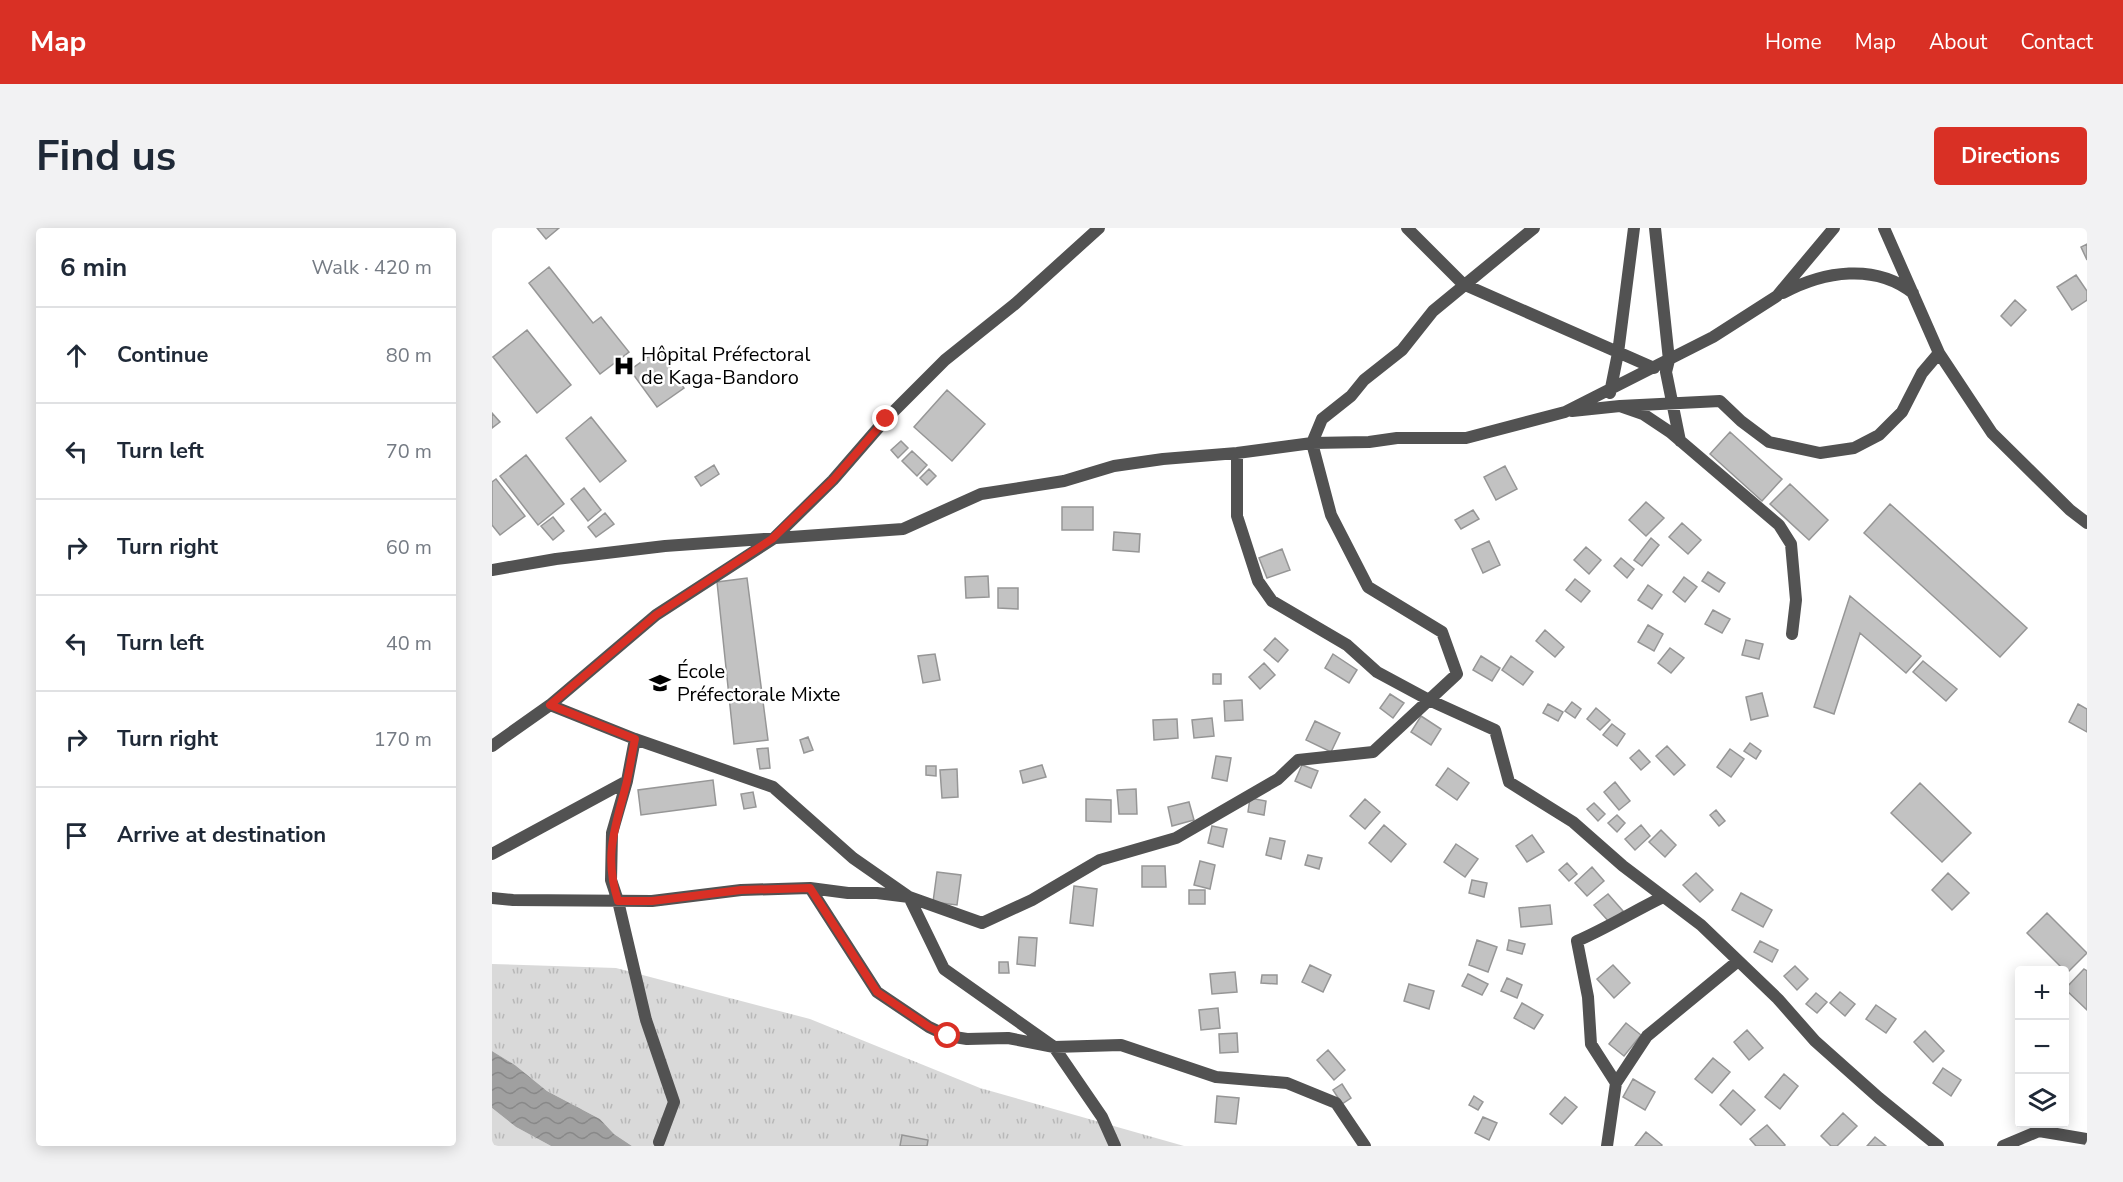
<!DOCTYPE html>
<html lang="en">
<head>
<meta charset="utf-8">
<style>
	body { margin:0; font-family:"Nunito Sans",sans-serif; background:#f2f2f3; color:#1f2937 }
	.controls { position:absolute; right:18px; bottom:18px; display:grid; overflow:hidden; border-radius:6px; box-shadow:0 3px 15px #0003 }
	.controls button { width:54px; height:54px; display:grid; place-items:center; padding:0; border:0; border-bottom:2px solid #e0e1e3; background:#fff; color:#1f2937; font:30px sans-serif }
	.stop { position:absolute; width:18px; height:18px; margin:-14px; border:4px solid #d93025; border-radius:50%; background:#fff }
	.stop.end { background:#d93025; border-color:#fff; box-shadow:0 2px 6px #0008 }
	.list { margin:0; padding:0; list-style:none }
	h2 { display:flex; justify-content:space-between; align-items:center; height:78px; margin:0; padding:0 24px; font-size:26px }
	h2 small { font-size:20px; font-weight:400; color:#747a83 }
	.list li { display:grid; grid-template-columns:39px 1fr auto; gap:18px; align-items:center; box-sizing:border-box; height:96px; padding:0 24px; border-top:2px solid #e0e1e3 }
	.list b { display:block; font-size:22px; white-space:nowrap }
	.list em { font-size:20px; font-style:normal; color:#747a83 }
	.icon { flex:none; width:33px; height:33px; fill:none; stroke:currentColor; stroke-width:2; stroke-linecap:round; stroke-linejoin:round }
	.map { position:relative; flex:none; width:1595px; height:918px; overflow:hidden; border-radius:6px }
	header { display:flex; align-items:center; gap:36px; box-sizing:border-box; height:84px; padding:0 30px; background:#d93025; color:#fff }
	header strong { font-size:28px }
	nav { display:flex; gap:33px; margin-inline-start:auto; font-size:21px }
	.intro { display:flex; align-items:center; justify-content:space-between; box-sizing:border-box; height:144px; padding:0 36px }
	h1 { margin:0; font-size:42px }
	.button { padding:15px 27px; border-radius:6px; background:#d93025; color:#fff; font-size:21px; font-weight:700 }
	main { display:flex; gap:36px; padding:0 36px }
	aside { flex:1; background:#fff; border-radius:6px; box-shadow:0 3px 15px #0003 }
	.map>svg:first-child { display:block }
	.grass { fill:url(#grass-tufts) }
	.water { fill:url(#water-waves) }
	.building { fill:#c2c2c2; stroke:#969696; stroke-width:1.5 }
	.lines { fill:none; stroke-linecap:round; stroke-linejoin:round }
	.minor { stroke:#525252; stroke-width:12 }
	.route { stroke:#d93025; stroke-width:8 }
	.labels { text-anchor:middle; stroke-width:5; stroke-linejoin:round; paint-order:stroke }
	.poi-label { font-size:20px; fill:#000; stroke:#fff; text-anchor:start }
</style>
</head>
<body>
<header>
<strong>Map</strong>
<nav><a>Home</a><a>Map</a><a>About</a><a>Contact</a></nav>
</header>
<div class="intro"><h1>Find us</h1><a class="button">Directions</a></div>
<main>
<aside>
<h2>6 min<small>Walk · 420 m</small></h2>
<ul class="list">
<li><svg class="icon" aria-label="ahead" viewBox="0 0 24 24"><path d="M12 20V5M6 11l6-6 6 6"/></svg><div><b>Continue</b></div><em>80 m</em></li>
<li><svg class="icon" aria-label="left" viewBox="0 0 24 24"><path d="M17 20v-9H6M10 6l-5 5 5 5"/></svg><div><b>Turn left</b></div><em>70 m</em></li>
<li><svg class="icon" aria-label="right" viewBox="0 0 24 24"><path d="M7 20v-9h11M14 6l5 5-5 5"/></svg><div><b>Turn right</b></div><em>60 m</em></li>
<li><svg class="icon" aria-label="left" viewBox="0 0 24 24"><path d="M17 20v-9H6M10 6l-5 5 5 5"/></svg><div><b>Turn left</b></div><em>40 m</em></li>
<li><svg class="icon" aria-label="right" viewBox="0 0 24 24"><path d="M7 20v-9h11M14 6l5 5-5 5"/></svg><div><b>Turn right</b></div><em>170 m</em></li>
<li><svg class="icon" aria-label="arrive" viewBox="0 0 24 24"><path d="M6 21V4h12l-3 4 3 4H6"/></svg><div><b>Arrive at destination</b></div></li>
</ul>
</aside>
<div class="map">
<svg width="1595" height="918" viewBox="0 0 1595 918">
	<defs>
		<pattern id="grass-tufts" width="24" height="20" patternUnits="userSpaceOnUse" patternTransform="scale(1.5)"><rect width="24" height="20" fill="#d9d9d9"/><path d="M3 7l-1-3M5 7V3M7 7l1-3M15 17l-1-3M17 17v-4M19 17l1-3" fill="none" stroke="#b8b8b8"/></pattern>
		<pattern id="water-waves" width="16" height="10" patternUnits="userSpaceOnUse" patternTransform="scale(1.5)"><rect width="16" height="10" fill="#a0a0a0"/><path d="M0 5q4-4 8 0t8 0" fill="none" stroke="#888"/></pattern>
	</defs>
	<rect width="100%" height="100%" fill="#fff"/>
	<path class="grass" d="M0 736 124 740 318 791 488 860 692 918H140L122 906 108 891 55 863 23 837 0 823Z
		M0 880 24 899 59 918H0Z"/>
	<path class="water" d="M0 823 23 837 55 863 108 891 122 906 140 918H59L24 899 0 880Z"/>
	<path class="building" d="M45 0H67L54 11Z
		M1595 16V32L1589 19Z
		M57 39 101 95 109 89 137 124 108 146 37 55Z
		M1584 47 1595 63V72L1580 82 1565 59Z
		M1523 72 1534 82 1519 98 1509 88Z
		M35 102 79 157 45 185 1 129Z
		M166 122 192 160 165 179 138 142Z
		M455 162 493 196 460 233 422 199Z
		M0 185 8 194 0 200Z
		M99 189 134 233 108 254 74 210Z
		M1238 204 1290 251 1270 273 1218 226Z
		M409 213 416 220 406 230 399 222Z
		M420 223 435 237 425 248 410 233Z
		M34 227 72 276 46 297 8 248Z
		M222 237 227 246 209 258 203 249Z
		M1013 238 1025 261 1004 272 992 249Z
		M437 241 444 248 435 257 428 250Z
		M4 251 33 288 8 307 0 297V254Z
		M1298 256 1336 292 1317 312 1278 276Z
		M92 260 109 282 96 293 79 271Z
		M1154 274 1172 290 1154 308 1137 292Z
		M1398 276 1535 400 1508 429 1372 305Z
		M570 279H601V302H570Z
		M981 282 987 291 969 301 963 292Z
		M113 285 122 296 104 309 96 299Z
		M61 289 72 303 61 312 49 298Z
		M1190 295 1209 312 1196 326 1177 309Z
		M622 304 648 306 647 324 621 322Z
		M1159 310 1167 317 1150 338 1142 332Z
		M997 313 1008 337 991 345 980 321Z
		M1094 319 1109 332 1097 346 1082 332Z
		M790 321 798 342 775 350 767 330Z
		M1129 330 1142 341 1135 350 1122 338Z
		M1216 344 1233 355 1227 364 1210 353Z
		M496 348 497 369 474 370 473 349Z
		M1192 349 1205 359 1193 374 1181 364Z
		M255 350 276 512 242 516 225 354Z
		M1083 351 1098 363 1089 374 1074 362Z
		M1156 357 1170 367 1160 381 1146 372Z
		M506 360H526V381L506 380Z
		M1358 368 1429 428 1414 445 1368 405 1342 486 1322 479Z
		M1221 382 1238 391 1230 405 1213 396Z
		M1156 397 1171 406 1162 423 1146 414Z
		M1053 402 1072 419 1063 429 1044 413Z
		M783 410 796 422 786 434 772 422Z
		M1254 412 1271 416 1267 431 1250 427Z
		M1178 420 1192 430 1179 445 1166 435Z
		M443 426 448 452 431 455 426 428Z
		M841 426 865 442 857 455 833 440Z
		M989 428 1008 440 1000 453 981 442Z
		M1019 428 1041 444 1031 457 1010 442Z
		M1431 433 1465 461 1454 473 1421 444Z
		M772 435 783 447 768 461 757 449Z
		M721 446H729V456H721Z
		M1270 465 1276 488 1259 492 1254 469Z
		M898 466 912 475 901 490 888 480Z
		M750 472 751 492 733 493 732 473Z
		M1080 474 1089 481 1083 490 1073 483Z
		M1056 476 1071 484 1066 493 1051 485Z
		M1586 476 1595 481V504L1577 494Z
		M1104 480 1118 492 1108 502 1095 491Z
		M929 488 949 501 939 517 919 504Z
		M720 490 722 508 702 510 700 492Z
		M685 491 686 510 662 512 661 492Z
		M823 493 848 505 839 524 814 512Z
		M1120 496 1133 506 1125 518 1111 507Z
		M316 509 321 522 312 525 308 512Z
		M1258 515 1269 523 1264 531 1252 523Z
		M1175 518 1193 537 1182 547 1164 528Z
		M276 520 278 540 268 541 265 521Z
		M1238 521 1252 531 1239 549 1225 539Z
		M1147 522 1158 534 1149 542 1138 530Z
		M724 528 739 530 735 553 720 550Z
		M550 537 554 549 531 555 528 543Z
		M810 537 826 543 819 560 803 553Z
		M434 538H444V548L434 547Z
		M956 540 977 555 965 572 944 557Z
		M465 541 466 569 450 570 448 542Z
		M221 552 224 577 149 587 146 562Z
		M1123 554 1138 573 1127 582 1112 564Z
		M1428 555 1479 605 1450 634 1399 585Z
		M644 561 645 586H627L625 562Z
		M261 564 264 579 252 581 249 566Z
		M758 570 774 573 772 587 756 584Z
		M594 571 619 572V594L594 593Z
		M873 571 888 584 873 601 858 588Z
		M697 574 702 592 680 598 676 579Z
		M1102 575 1113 586 1106 593 1095 581Z
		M1224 582 1233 593 1227 598 1218 587Z
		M1125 587 1133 595 1125 604 1116 595Z
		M892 597 914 616 899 634 877 615Z
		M1149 597 1158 608 1143 622 1133 611Z
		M720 598 735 601 731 619 716 615Z
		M1169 602 1184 617 1173 629 1157 614Z
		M1040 607 1052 624 1035 634 1024 618Z
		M778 610 793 613 789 631 774 627Z
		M964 616 986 631 973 649 952 634Z
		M816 627 830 630 827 641 813 637Z
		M708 633 723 637 718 661 702 657Z
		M1075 635 1085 646 1077 653 1067 642Z
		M650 638H673L674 659H650Z
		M1100 639 1112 653 1095 668 1083 655Z
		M445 644 469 647 465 677 441 674Z
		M1204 645 1221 662 1208 674 1191 657Z
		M1456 645 1477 665 1460 682 1440 662Z
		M980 652 995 655 992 669 977 665Z
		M582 658 605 661 601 698 578 695Z
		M697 662H713V676H697Z
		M1249 665 1280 682 1271 699 1240 682Z
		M1116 666 1131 683 1118 695 1102 677Z
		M1058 677 1060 696 1029 699 1027 680Z
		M1555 685 1595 725 1575 745 1535 705Z
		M527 709 545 710 543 738 525 736Z
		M985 712 1005 719 996 744 977 737Z
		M1017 712 1033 716 1030 726 1015 722Z
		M1268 713 1286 722 1280 734 1262 724Z
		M507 734H516L517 745H507Z
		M818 737 839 747 831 764 810 754Z
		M1121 737 1138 755 1122 770 1105 751Z
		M1303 738 1316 751 1305 762 1292 748Z
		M1592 741 1595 743V782L1573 761Z
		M743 744 745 764 720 766 718 746Z
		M976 746 996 756 990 767 970 758Z
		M770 747H785V756L769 755Z
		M1015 750 1030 757 1025 770 1009 763Z
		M917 756 942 763 937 781 912 773Z
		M1348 764 1363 776 1353 788 1338 775Z
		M1324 765 1335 774 1325 785 1314 776Z
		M1030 775 1051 787 1042 801 1022 790Z
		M1384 777 1404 791 1394 805 1374 791Z
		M726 780 728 800 709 802 707 782Z
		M1134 795 1149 807 1132 828 1117 816Z
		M1255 802 1271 820 1257 832 1242 814Z
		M1433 803 1452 823 1441 834 1422 814Z
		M745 805 746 824 728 825 727 806Z
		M836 822 853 842 842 852 825 832Z
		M1221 830 1238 844 1220 865 1203 851Z
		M1451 840 1469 852 1459 868 1441 855Z
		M1292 846 1306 858 1288 881 1273 869Z
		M1141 851 1163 864 1153 882 1131 869Z
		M850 856 859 870 850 876 841 862Z
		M1241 862 1263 882 1249 897 1228 877Z
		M725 868 747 870 744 896 723 894Z
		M982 868 991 874 986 882 977 877Z
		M1073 869 1085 879 1070 896 1058 886Z
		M1351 885 1365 898 1345 918H1339L1329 908Z
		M991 889 1005 895 997 912 983 905Z
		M1275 897 1293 917 1292 918H1264L1258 911Z
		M1154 904 1170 917 1169 918H1143Z
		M410 907 436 912 435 918H408Z
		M1383 909 1394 918H1375Z"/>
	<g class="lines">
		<path class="minor" d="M915 0 971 56 1162 140
			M1163 0 1177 132 1174 144 1188 213
			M1392 0 1447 125 1500 205 1578 282 1595 295
			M1291 65C1332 43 1383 35 1421 65
			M1118 165 1126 125 1142 0
			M1128 178 1228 173 1249 193 1277 214 1328 225 1362 220 1387 207 1410 184 1430 145 1447 125
			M1080 183 1128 178 1151 186 1178 204 1287 297 1299 316 1304 372 1300 406
			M745 225V288L766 353 780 373 855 417 885 444 937 472 1003 502 1017 554 1081 594 1131 638 1209 697 1286 771 1323 813 1387 870 1446 918
			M0 342 64 331 173 318 411 301 489 266 572 253 622 238 671 231 745 225 820 215 877 214 905 210H974L1073 184 1221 109 1285 68 1342 0
			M58 477 143 511 281 559 361 630 417 669 452 741 562 819 610 889 623 918
			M143 511 135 553 120 605 119 652 126 673 154 792 182 874 167 914
			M0 518 58 477 164 387 281 311 341 252 394 191 453 132 523 76 607 0
			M0 626 135 553
			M318 660 385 764 437 799 456 808 475 811 516 810 562 819 629 817 724 849 795 855 844 875 873 918
			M0 670 21 672 160 673 249 662 318 660 356 665H385L417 669 490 695 540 672 608 632 684 610 786 551 806 532 881 524 965 446 950 404 876 359 839 287 820 215 830 191 859 168 872 152 910 122 941 83 1042 0
			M1124 855 1099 816 1096 769 1085 713C1115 700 1142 683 1171 669
			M1115 918 1124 855 1155 808 1246 733
			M1511 918 1547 903 1595 911"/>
	</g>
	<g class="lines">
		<path class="route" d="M394 191 341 252 280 311 164 387 58 477 143 511C140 525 138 539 135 553 124 598 111 626 126 673H160L249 662 318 660 385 764 437 799 456 808"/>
	</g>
	<defs>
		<symbol id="hospital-bare" viewBox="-9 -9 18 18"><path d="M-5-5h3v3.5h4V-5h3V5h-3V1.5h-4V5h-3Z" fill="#000" stroke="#fff" stroke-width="2.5" paint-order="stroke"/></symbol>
		<symbol id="school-bare" viewBox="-9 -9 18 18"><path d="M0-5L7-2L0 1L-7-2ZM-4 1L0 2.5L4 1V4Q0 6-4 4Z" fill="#000" stroke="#fff" stroke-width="2.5" paint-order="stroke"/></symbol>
	</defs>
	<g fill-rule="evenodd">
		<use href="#hospital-bare" x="117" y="123" width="30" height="30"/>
		<use href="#school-bare" x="153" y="440" width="30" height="30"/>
	</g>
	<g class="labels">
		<g class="poi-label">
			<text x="149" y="133">Hôpital Préfectoral<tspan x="149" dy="23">de Kaga-Bandoro</tspan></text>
			<text x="185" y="450">École<tspan x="185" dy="23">Préfectorale Mixte</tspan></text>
		</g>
	</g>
</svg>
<div class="controls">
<button>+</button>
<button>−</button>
<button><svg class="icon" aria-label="layers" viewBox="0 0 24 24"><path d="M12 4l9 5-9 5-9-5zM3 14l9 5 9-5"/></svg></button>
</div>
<div class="stop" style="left:456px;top:808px"></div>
<div class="stop end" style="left:394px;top:191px"></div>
</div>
</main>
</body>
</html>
